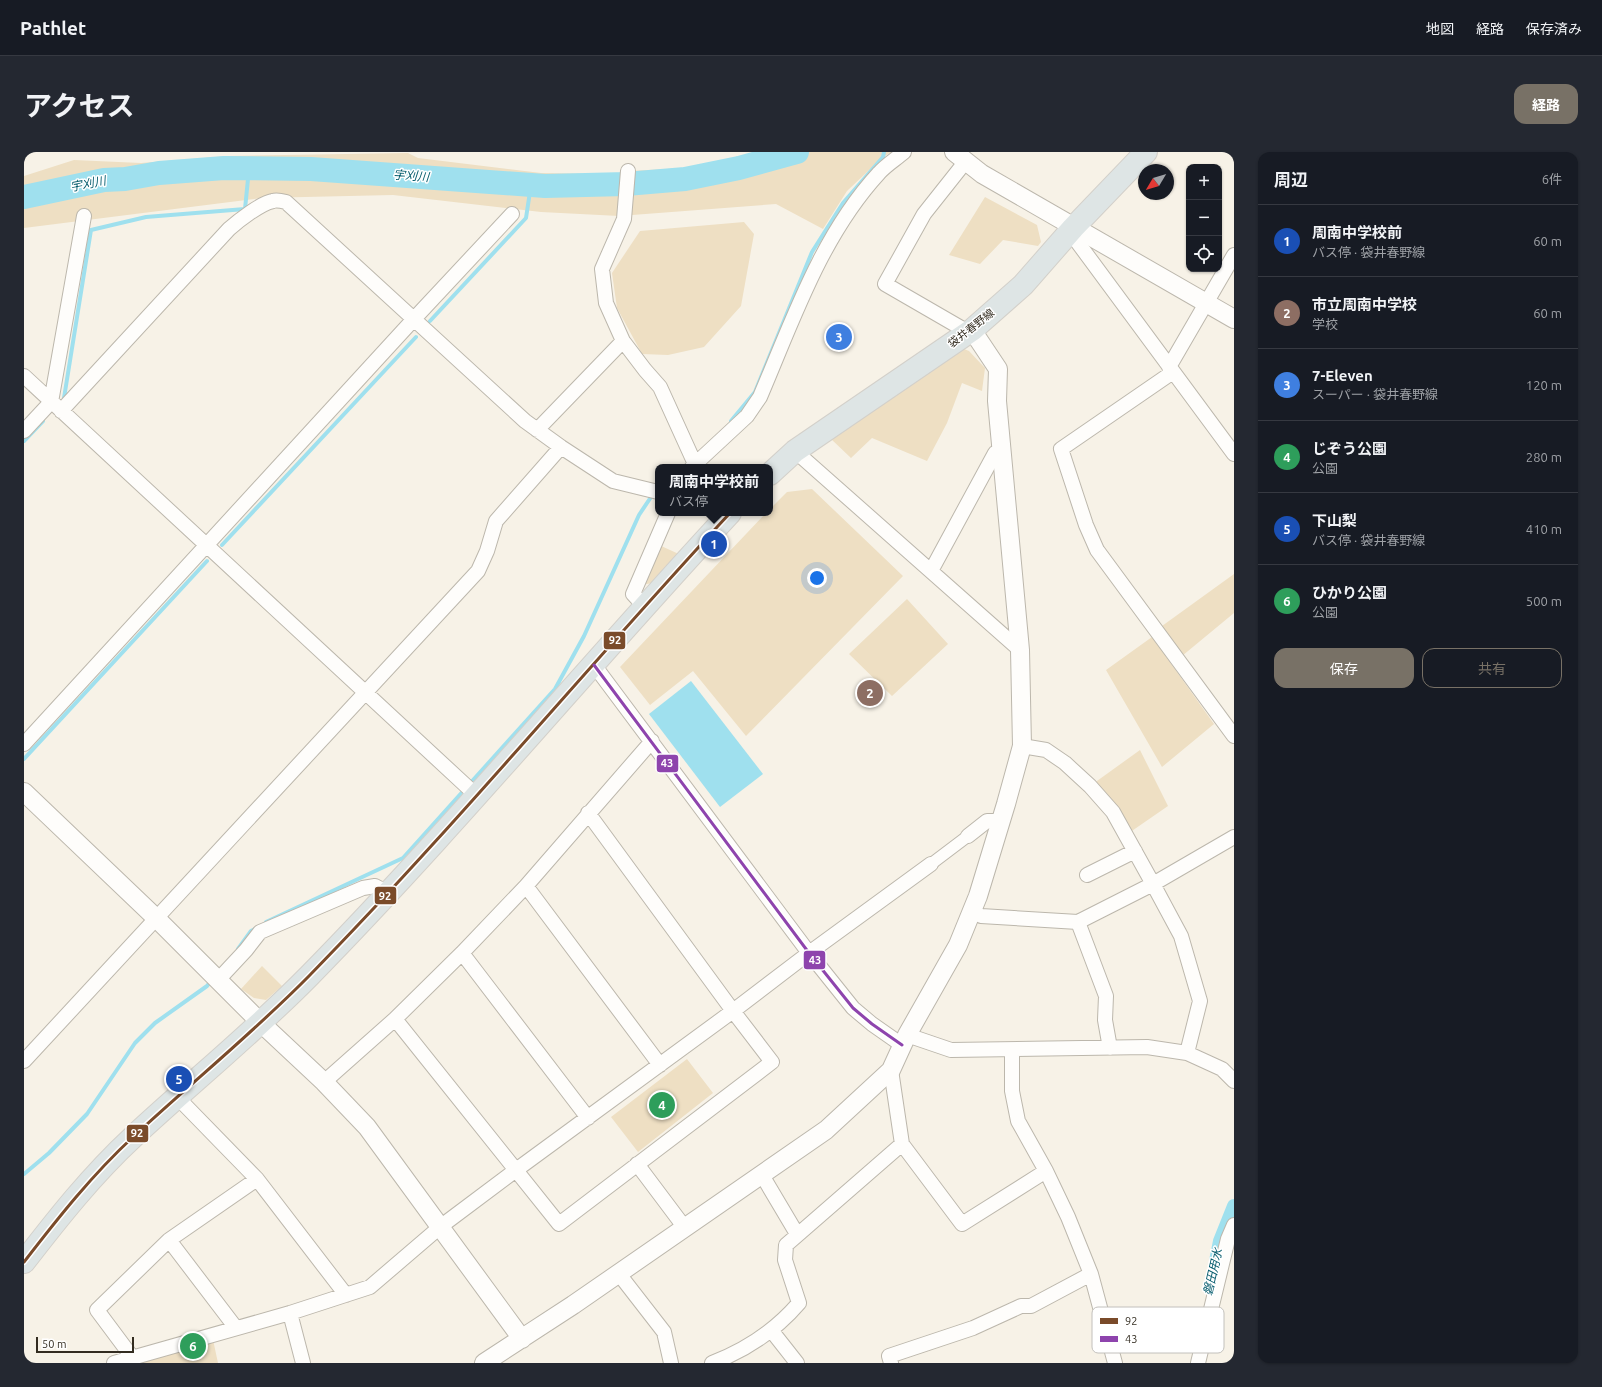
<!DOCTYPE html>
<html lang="ja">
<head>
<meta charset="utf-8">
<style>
	body { margin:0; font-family:Ubuntu,"Noto Sans JP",sans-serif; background:#242831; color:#f1f3f6 }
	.controls { position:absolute; right:12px; top:12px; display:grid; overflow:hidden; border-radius:8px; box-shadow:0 1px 3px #0004 }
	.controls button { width:36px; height:36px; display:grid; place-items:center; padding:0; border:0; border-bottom:1px solid #363941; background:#171b24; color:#f1f3f6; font:20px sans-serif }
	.compass { position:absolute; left:1114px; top:12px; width:36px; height:36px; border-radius:50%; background:#171b24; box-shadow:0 1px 3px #0004; rotate:232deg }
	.scale { position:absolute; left:12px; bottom:10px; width:98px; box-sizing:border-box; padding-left:4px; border:2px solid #332c20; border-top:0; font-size:11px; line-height:14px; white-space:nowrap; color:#332c20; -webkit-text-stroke:3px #fff; paint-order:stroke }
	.you { position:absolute; left:793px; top:426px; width:14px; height:14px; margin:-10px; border:3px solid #fff; border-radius:50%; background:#1a73e8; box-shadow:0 0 0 6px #1a73e833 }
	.badge { display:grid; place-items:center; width:26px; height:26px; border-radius:50%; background:#787166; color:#fff; font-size:13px; font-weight:700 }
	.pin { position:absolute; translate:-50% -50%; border:2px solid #fff; box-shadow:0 1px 4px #0006 }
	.popup { position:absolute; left:631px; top:312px; width:118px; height:52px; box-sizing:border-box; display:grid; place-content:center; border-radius:8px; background:#171b24; filter:drop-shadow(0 1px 3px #0005); font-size:13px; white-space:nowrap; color:#9ea1a6 }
	.popup b { font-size:15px; color:#f1f3f6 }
	.popup::after { content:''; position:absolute; left:50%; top:100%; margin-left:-8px; border:8px solid transparent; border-top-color:#171b24 }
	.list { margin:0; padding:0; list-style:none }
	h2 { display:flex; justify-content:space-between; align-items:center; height:52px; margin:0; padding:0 16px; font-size:17px }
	h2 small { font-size:13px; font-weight:400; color:#9ea1a6 }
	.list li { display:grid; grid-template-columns:26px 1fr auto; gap:12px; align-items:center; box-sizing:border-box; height:72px; padding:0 16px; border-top:1px solid #363941 }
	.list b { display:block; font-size:15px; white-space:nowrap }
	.list p { margin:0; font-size:13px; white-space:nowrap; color:#9ea1a6 }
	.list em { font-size:13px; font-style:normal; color:#9ea1a6 }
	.actions { display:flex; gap:8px; padding:12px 16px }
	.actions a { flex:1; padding:9px 0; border:1px solid #787166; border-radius:12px; text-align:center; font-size:14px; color:#787166 }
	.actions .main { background:#787166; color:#fff }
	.icon { flex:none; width:22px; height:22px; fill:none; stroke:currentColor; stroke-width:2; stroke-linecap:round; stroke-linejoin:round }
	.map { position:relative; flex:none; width:1210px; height:1211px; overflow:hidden; border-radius:12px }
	header { display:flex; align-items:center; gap:24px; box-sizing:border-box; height:56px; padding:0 20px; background:#171b24; border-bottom:1px solid #363941 }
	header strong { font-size:19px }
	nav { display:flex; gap:22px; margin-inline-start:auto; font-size:14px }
	.intro { display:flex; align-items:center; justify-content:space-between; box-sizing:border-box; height:96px; padding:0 24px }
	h1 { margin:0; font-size:28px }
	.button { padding:10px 18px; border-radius:12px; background:#787166; color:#fff; font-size:14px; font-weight:700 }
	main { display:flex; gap:24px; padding:0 24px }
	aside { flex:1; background:#171b24; border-radius:12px; box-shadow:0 1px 3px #0004 }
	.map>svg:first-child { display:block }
	.green { fill:#eedfc3 }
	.water { fill:#9fe0ee }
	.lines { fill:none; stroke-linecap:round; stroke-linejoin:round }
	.stream { stroke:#9fe0ee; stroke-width:4 }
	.canal { stroke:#9fe0ee; stroke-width:14 }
	.river { stroke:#9fe0ee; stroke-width:24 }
	.pedestrian-casing { stroke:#bcb7ac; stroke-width:13 }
	.minor-casing { stroke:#bcb7ac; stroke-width:16 }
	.tertiary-casing { stroke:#bcb7ac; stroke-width:20 }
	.primary-casing { stroke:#d3d0ca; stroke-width:24 }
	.pedestrian { stroke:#fefdfb; stroke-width:11 }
	.minor { stroke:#fefdfb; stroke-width:14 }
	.tertiary { stroke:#fefdfb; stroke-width:18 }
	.primary { stroke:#dee5e5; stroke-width:22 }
	.bus-1-casing { stroke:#fff; stroke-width:6 }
	.bus-2-casing { stroke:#fff; stroke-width:6 }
	.bus-1 { stroke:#7a4b2a; stroke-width:3 }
	.bus-2 { stroke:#8e44ad; stroke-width:3 }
	.labels { text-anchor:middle; stroke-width:3; stroke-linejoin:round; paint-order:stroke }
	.street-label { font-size:11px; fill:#332c20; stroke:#fff }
	.water-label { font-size:12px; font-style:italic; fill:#065c6d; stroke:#fff }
	.key { fill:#fff; stroke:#c2c0bc; stroke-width:1 }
	.key-label { font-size:11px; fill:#332c20 }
	.line-badge { stroke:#fff; stroke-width:1.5 }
	.badge-label { font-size:11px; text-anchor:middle; font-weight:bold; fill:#fff }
</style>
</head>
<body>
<header>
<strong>Pathlet</strong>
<nav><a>地図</a><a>経路</a><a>保存済み</a></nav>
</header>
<div class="intro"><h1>アクセス</h1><a class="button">経路</a></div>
<main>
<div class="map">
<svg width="1210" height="1211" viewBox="0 0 1210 1211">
	<rect width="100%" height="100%" fill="#f7f2e7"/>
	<path class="green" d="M737 0H868L859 5 823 39 799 77 752 52 595 64 517 60 369 43 237 46 0 76V24L50 8 117 11 204 4 384 1 394 6 517 21 589 22 604 19 682 15Z
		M961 45 1013 73 1017 90 1014 94 979 88 956 112 925 103Z
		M720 70 730 82 717 154 680 195 644 203 618 202 593 156 588 121 616 79Z
		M940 197 945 199 961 216 958 239 938 231 923 271 903 309 848 286 827 306 806 286Z
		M788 337 879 424 722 584 669 519 626 553 596 515 742 361H746V357L763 340Z
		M635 393 657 403 628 431 618 433Z
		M1210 422V461L1158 504 1138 474Z
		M883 447 924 492 868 544 825 502Z
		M1128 485 1190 572 1138 615 1082 518Z
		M1116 598 1144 654 1102 683 1066 634Z
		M238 814 258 834 242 848 230 846 217 837Z
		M663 907 689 941 614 1000 587 965Z
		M188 1183 194 1211H90Z"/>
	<path class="water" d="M667 529 739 622 696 655 625 562Z"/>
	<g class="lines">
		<path class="stream" d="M406 169 502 66 507 33
			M40 246 67 78 122 65 221 57 225 17
			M707 269 731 240 788 100 819 51 859 5 860 0
			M0 289 19 269
			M198 393 392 185
			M0 607 183 409
			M242 770 379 706 531 537 560 484 615 363 629 342
			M214 797 227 779 233 776
			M0 1022 25 1001 63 962 111 891 131 871 183 834 187 829"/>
		<path class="canal" d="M1192 1109 1196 1089 1210 1054"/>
		<path class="river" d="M0 45 80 28 101 27 135 21 200 16 287 17 521 34 602 32 661 27 715 16 773 0"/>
		<defs>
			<path id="pedestrian" d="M907 712 944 684"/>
			<path id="minor" d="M942 9 900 62 861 132 944 180
				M604 19 600 67 578 117 582 151 599 189 621 218 636 235 671 312
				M1046 80 1210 302
				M1145 215 1210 103
				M1149 220 1037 297 1062 373 1073 398 1210 584
				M0 224 452 643
				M37 259 205 77C214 69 237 51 249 49 252 48 258 49 262 50L501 269 537 295 589 329 634 340
				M513 278 599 189
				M0 279 27 250 60 64
				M771 299 996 498
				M668 315 723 264 736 245C769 168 797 84 855 21 862 13 872 7 880 0
				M907 419 971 301 978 299
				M621 455 609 442 644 361
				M570 513 785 801 829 856 848 872 878 893
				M0 592 389 168 488 62
				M998 594 1022 598 1041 611 1066 634 1089 660 1129 732 1157 784 1176 849 1163 901
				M944 684 963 669H977
				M1063 723 1111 699
				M502 734 636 913
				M948 759 957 764 1054 770 1082 844 1081 868 1086 896
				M1054 770 1129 732 1210 685
				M438 801 564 966
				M194 828 222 798 236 780 339 736 351 734 364 741
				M371 867 535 1072 748 910 709 859 564 661
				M883 883 927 898 1123 895 1163 901 1198 917 1210 929
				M988 898V939L994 969 1022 1019 1044 1065 1067 1122 1091 1211
				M0 909 454 419 463 399 472 369 537 295
				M867 918 878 992 938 1072 1022 1019
				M300 930 371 867 438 801 502 734 628 589
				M154 946 233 1027 322 1143
				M613 1012 661 1076
				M738 1023 773 1082
				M145 1088 212 1176
				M595 1122 640 1180 647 1211
				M266 1161 279 1211
				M747 1178 773 1211
				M108 1205 73 1158 145 1088 233 1027
				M90 1211 266 1161 346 1135 416 1075 492 1018 709 859 785 801 907 712
				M688 1211C722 1198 751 1179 775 1151L761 1108 762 1093 878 992
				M867 1211 865 1204 949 1176 997 1154H1007L1067 1122
				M1174 1211 1204 1087 1210 1073"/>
			<path id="tertiary" d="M930 0 958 22 1210 167
				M0 640 132 766 237 871 300 930 343 975 498 1187
				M460 1211 549 1153 802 978 867 918 883 883 934 793 954 744 982 652 998 594 996 498 973 249 974 217 948 178"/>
			<path id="primary" d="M746 322 771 299 948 178 999 133 1049 76 1122 0
				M0 1110C34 1066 68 1023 109 985 167 931 229 881 285 824 431 675 564 514 706 361"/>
		</defs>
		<use href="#pedestrian" class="pedestrian-casing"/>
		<use href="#minor" class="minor-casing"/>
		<use href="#tertiary" class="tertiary-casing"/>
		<use href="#primary" class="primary-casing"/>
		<use href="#pedestrian" class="pedestrian"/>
		<use href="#minor" class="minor"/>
		<use href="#tertiary" class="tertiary"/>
		<use href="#primary" class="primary"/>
		<defs>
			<path id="bus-1" d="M0 1110C34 1066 68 1023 109 985 167 931 229 881 285 824 431 675 564 514 706 361"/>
			<path id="bus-2" d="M570 513 785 801 829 856 848 872 878 893"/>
		</defs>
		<use href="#bus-1" class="bus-1-casing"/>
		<use href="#bus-2" class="bus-2-casing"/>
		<use href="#bus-1" class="bus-1"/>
		<use href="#bus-2" class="bus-2"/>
	</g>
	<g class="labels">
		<g class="street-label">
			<text transform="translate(947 176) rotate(-38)" y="4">袋井春野線</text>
		</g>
		<g class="water-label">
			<text transform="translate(387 24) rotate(4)" y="4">宇刈川</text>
			<text transform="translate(64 32) rotate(-11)" y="4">宇刈川</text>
			<text transform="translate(1189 1120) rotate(-77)" y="4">磐田用水</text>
		</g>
	</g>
	<rect x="1068" y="1155" width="132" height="46" rx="6" class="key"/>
	<rect x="1076" y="1166" width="18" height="6" fill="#7a4b2a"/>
	<rect x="1076" y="1184" width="18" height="6" fill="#8e44ad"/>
	<g class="key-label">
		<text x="1101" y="1173">92</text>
		<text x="1101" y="1191">43</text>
	</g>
	<g class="line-badge">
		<rect x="579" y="479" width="23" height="19" rx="4" fill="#7a4b2a"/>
		<rect x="632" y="602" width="23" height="19" rx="4" fill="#8e44ad"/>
		<rect x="350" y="734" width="23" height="19" rx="4" fill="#7a4b2a"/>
		<rect x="779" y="798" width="23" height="20" rx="4" fill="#8e44ad"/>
		<rect x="102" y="972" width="23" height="19" rx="4" fill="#7a4b2a"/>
	</g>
	<g class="badge-label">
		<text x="591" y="492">92</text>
		<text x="643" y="615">43</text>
		<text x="361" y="748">92</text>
		<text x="791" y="812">43</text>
		<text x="113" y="985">92</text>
	</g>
</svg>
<div class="controls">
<button>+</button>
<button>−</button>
<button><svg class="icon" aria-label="locate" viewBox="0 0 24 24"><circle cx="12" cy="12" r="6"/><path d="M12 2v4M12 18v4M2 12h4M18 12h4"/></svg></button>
</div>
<svg class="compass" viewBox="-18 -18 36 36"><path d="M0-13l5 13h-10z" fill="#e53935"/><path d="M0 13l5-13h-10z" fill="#9ea1a6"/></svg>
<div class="scale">50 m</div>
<div class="you"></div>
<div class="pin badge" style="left:690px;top:392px;background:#1a4fb4">1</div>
<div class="popup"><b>周南中学校前</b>バス停</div>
<div class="pin badge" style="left:846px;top:541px;background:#8d6e63">2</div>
<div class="pin badge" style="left:815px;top:185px;background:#3f7fe0">3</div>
<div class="pin badge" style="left:638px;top:953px;background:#2e9e5b">4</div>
<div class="pin badge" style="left:155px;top:927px;background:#1a4fb4">5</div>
<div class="pin badge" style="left:169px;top:1194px;background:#2e9e5b">6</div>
</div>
<aside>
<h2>周辺<small>6件</small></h2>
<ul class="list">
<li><span class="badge" style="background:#1a4fb4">1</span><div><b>周南中学校前</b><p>バス停 · 袋井春野線</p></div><em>60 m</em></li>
<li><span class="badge" style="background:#8d6e63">2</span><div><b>市立周南中学校</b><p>学校</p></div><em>60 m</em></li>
<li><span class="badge" style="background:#3f7fe0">3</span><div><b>7-Eleven</b><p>スーパー · 袋井春野線</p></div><em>120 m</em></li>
<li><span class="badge" style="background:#2e9e5b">4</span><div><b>じぞう公園</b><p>公園</p></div><em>280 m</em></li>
<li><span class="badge" style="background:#1a4fb4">5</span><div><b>下山梨</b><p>バス停 · 袋井春野線</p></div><em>410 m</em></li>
<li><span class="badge" style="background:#2e9e5b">6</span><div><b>ひかり公園</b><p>公園</p></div><em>500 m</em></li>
</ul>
<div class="actions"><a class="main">保存</a><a>共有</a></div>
</aside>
</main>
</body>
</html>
